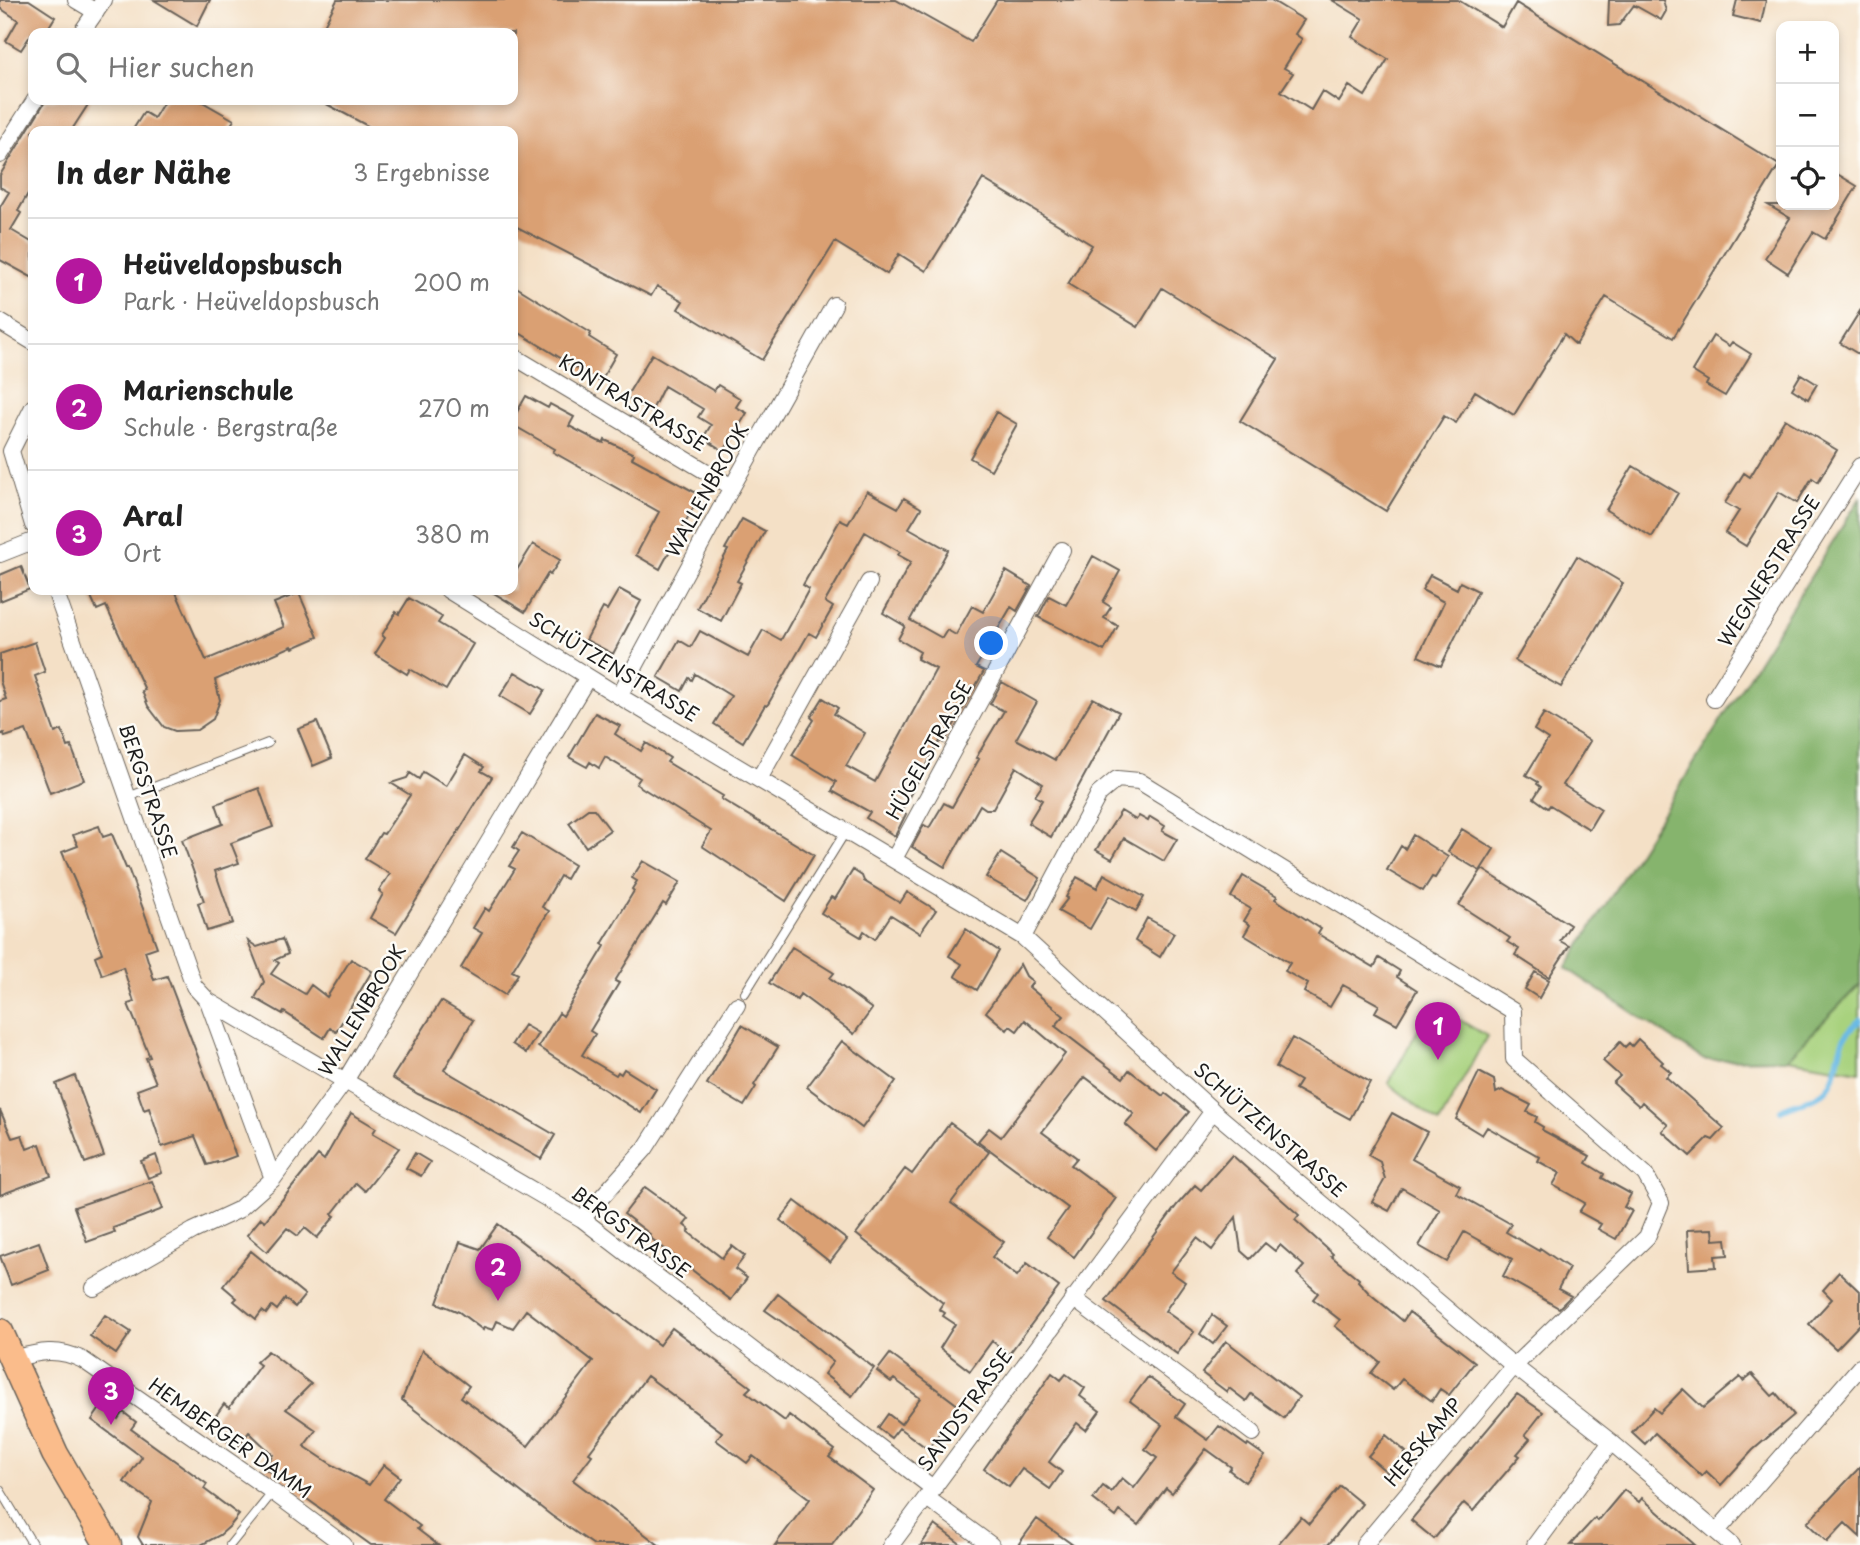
<!DOCTYPE html>
<html lang="de">
<head>
<meta charset="utf-8">
<style>
	body { margin:0; font-family:"Playpen Sans",sans-serif; background:#f6f6f6; color:#222 }
	.controls { position:absolute; right:21px; top:21px; display:grid; overflow:hidden; border-radius:14px; box-shadow:0 4px 10px #0003 }
	.controls button { width:63px; height:63px; display:grid; place-items:center; padding:0; border:0; border-bottom:2px solid #e0e0e0; background:#fff; color:#222; font:35px sans-serif }
	.you { position:absolute; left:992px; top:644px; width:24px; height:24px; margin:-18px; border:5px solid #fff; border-radius:50%; background:#1a73e8; box-shadow:0 0 0 10px #1a73e833 }
	.badge { display:grid; place-items:center; width:46px; height:46px; border-radius:50%; background:#b5179e; color:#fff; font-size:23px; font-weight:700 }
	.pin { position:absolute; translate:-50% -58px; filter:drop-shadow(0 2px 4px #0008) }
	.pin::after { content:''; position:absolute; top:37px; width:24px; height:21px; background:inherit; clip-path:polygon(0 0,100% 0,50% 100%) }
	.list { margin:0; padding:0; list-style:none }
	h2 { display:flex; justify-content:space-between; align-items:center; height:91px; margin:0; padding:0 28px; font-size:30px }
	h2 small { font-size:23px; font-weight:400; color:#767676 }
	.list li { display:grid; grid-template-columns:46px 1fr auto; gap:21px; align-items:center; box-sizing:border-box; height:126px; padding:0 28px; border-top:2px solid #e0e0e0 }
	.list b { display:block; font-size:26px; white-space:nowrap }
	.list p { margin:0; font-size:23px; white-space:nowrap; color:#767676 }
	.list em { font-size:23px; font-style:normal; color:#767676 }
	.icon { flex:none; width:38px; height:38px; fill:none; stroke:currentColor; stroke-width:2; stroke-linecap:round; stroke-linejoin:round }
	.map { position:relative; flex:none; width:1860px; height:1545px; overflow:hidden }
	.search { position:absolute; background:#fff; box-shadow:0 4px 10px #0003; left:28px; top:28px; width:490px; height:77px; display:flex; align-items:center; gap:18px; box-sizing:border-box; padding:0 24px; border-radius:14px; color:#767676; font-size:26px }
	.panel { position:absolute; background:#fff; box-shadow:0 4px 10px #0003; left:28px; top:126px; width:490px; height:469px; border-radius:14px }
	.map>svg:first-child { display:block }
	.green { fill:#a8d27e; stroke:#62774d; stroke-width:2 }
	.forest { fill:#86b46d; stroke:#516844; stroke-width:2 }
	.lines { fill:none; stroke-linecap:round; stroke-linejoin:round }
	.stream { stroke:#6abae5; stroke-width:6 }
	.building { fill:#daa073 }
	.lane-casing { stroke:#686158; stroke-width:10 }
	.street-casing { stroke:#686158; stroke-width:18 }
	.primary-casing { stroke:#686158; stroke-width:29 }
	.lane { stroke:#fff; stroke-width:8 }
	.street { stroke:#fff; stroke-width:16 }
	.primary { stroke:#fabc8b; stroke-width:26 }
	.labels { text-anchor:middle; stroke-width:5; stroke-linejoin:round; paint-order:stroke }
	.street-label { font-size:19px; fill:#1c1c1c; stroke:#fdfcf7 }
</style>
</head>
<body>
<div class="map">
<svg width="1860" height="1545" viewBox="0 0 1860 1545">
	<rect width="100%" height="100%" fill="#fdfcf7"/>
	<filter id="ink" filterUnits="userSpaceOnUse"><feTurbulence type="fractalNoise" baseFrequency=".0143" numOctaves="2"/><feDisplacementMap in="SourceGraphic" scale="14" xChannelSelector="R" yChannelSelector="G"/><feConvolveMatrix kernelMatrix="1 2 1 2 8 2 1 2 1" color-interpolation-filters="sRGB"/></filter>
	<filter id="wash" filterUnits="userSpaceOnUse"><feTurbulence type="fractalNoise" baseFrequency=".00686" numOctaves="4" result="noise"/><feDisplacementMap in="SourceGraphic" scale="28" xChannelSelector="R" yChannelSelector="G"/><feGaussianBlur stdDeviation="1.57" result="paint"/><feColorMatrix in="noise" values="0 0 0 0 0 0 0 0 0 0 0 0 0 0 0 0 0 1.4 0 .05"/><feComposite in="paint" operator="in"/></filter>
	<g filter="url(#wash)">
		<rect width="100%" height="100%" fill="#f4e0c6"/>
		<path class="green" d="M1860 984V1071L1787 1059Z
			M1433 1004 1487 1036 1439 1123 1388 1083Z"/>
		<path class="forest" d="M1860 498V984L1787 1059 1704 1060 1566 968Z"/>
		<g class="lines">
			<path class="stream" d="M1781 1110C1794 1102 1809 1103 1822 1093 1840 1080 1835 1054 1845 1037 1848 1031 1855 1025 1860 1020"/>
		</g>
		<g id="blocks">
			<path class="building" d="M0 0H29L55 17 45 33H32L21 50 6 41 18 20 0 8Z
				M154 0H210L197 26Z
				M337 0H896L971 42 997 0H1271L1304 20 1295 34 1302 39 1284 68 1293 73 1281 91 1311 110 1322 91 1339 102 1349 86 1365 96 1388 59 1352 37 1363 19 1332 0H1458L1502 27 1516 3 1779 165 1673 338 1606 297 1576 345 1564 334 1514 415 1475 391 1456 423 1444 416 1386 511 1240 421 1278 359 1162 288 1138 327 1068 284 1092 245 983 179 926 271 899 254 887 274 835 242 762 360 678 309 683 301 657 286 651 296 513 225V131H377L319 100H513V33H320Z
				M1609 0H1663L1666 11 1661 20 1634 5 1619 25 1608 26Z
				M1737 0H1766L1761 23 1733 16Z
				M46 100H91L71 131H33V185L18 211 21 213 11 230 33 243V278L0 260V207L9 192 0 187V175Z
				M165 100H199L234 120 227 131H132L144 112 154 118Z
				M1834 172 1857 186 1825 239 1813 232 1788 273 1765 258 1790 218 1768 205H1834Z
				M513 285 591 333 589 337 616 354 600 382 513 329Z
				M1860 311V355L1840 343Z
				M1713 336 1729 346 1732 342 1751 354 1725 396 1706 385 1708 381 1692 371Z
				M652 354 714 391 718 385 741 399 736 407 747 413 724 451 703 438 711 425 698 417 703 409 664 386 651 412 626 397Z
				M1801 374 1817 384 1808 399 1792 389Z
				M526 396 548 408 550 404 574 417 569 426 598 441 604 443 605 440 634 454 632 458 700 495 660 569 636 555 659 512 553 452 555 449 513 425V419Z
				M996 412 1017 424 991 470 970 458Z
				M1785 419 1837 450 1818 482 1812 478 1797 503 1779 492 1746 546 1725 533 1739 511 1725 503 1744 473 1750 477Z
				M1633 466 1678 493 1652 537 1606 510Z
				M867 491 898 508 904 498 921 508 909 528 948 550 910 620 942 638 947 630 956 635 972 606 983 612 1006 571 1031 586 1017 611 1011 607 976 667 984 671 944 743 940 741 901 811 906 814 895 836 866 818 870 812 832 791 836 782 792 755 814 720 811 717 823 698 838 708 834 714 865 733 846 766 875 782 936 669 917 659 920 652 898 639 905 626 883 613 911 562 898 555 900 552 865 532 825 602 833 607 816 637 809 633 767 706 765 705 743 742 714 724 731 696 695 674 692 680 689 678 682 691 658 677 679 640 691 647 700 631 748 657 763 630 781 640 809 589 803 585 840 520 848 524Z
				M742 519 765 531 737 581 741 583 721 621 697 608 728 550 725 549Z
				M533 544 560 560 550 575 548 573 525 612 489 590H513V576Z
				M1093 556 1120 571 1103 602 1111 607 1104 618 1118 626 1104 651 1038 617 1049 596 1066 605Z
				M1577 556 1623 583 1561 687 1515 661Z
				M21 566 30 589 0 601V575Z
				M1430 575 1457 589 1460 582 1478 591 1441 666 1418 656 1444 602 1422 590Z
				M619 589 641 601 613 654 586 640 603 608 607 610Z
				M88 590H175L206 660 284 627 274 603 299 593 318 637 293 648 292 646 215 680 220 700 213 719 197 730 175 731 164 727 148 706 142 691 145 690 106 606 97 610Z
				M409 598 442 617 438 623 473 644 446 690 410 669 407 674 375 654 385 638 382 635 396 612 399 614Z
				M35 642 45 672 35 676 55 733 62 730 68 747 71 746 84 780 50 793 26 730 5 737 4 733 0 735V701L6 699 0 681V654Z
				M515 672 545 690 530 714 500 696Z
				M1002 682 1037 702 1016 739 1055 760 1093 698 1119 712 1051 837 1028 823 1042 800 1035 796 1043 784 1016 767 993 809H986L980 805 945 867 912 847 924 825 929 828 944 803 952 807 979 759 976 758 1004 711 990 704Z
				M595 713 620 726 615 734 641 751 646 743 670 758 667 762 723 796 721 799 814 855 786 901 702 846 711 831 636 784 640 778 605 757 599 768 590 762 587 767 569 757Z
				M1544 713 1590 741 1563 785 1601 809 1589 829 1550 805 1548 808 1534 798 1541 787 1537 784 1538 782 1526 775 1548 739 1534 730Z
				M317 722 332 758 313 766 298 729Z
				M465 755 484 767 481 771 492 777 396 933 370 918 383 894 379 891 390 874 365 859 381 833 384 834 410 795 391 783 407 778 410 773 419 779 423 772 446 786Z
				M259 788 273 827 231 843 239 863 215 871 233 923 207 931 198 903 204 901 182 840 223 824 216 804Z
				M588 809H594L610 830 586 847 569 823Z
				M1121 811 1136 820 1139 816 1148 821 1150 817 1165 826 1162 831 1177 839 1164 861 1124 838 1112 859 1096 850Z
				M99 826 103 837 112 834 126 868H128L157 947 145 951 154 980 167 976 236 1156 217 1163V1162L207 1165 195 1136 162 1147 149 1108 144 1110 137 1090 156 1083 146 1058 150 1057 128 1004 134 1002 123 967 102 975 95 956 102 953 87 909 62 852 78 846 73 835Z
				M1462 829 1494 849 1480 871 1448 852Z
				M522 833 574 865 566 879 560 876 542 907 549 911 512 971 518 974 505 995 461 968 482 933 473 928 485 908 489 911 515 869 509 866 519 851 513 847Z
				M1413 835 1448 857 1435 878 1432 877 1423 891 1387 870 1401 846 1405 849Z
				M1001 853 1040 878 1027 900 986 877Z
				M643 861 680 882 666 905 663 903 615 981 619 983 590 1031 595 1034 582 1055 616 1075 618 1072 621 1074 624 1069 656 1089 641 1113 538 1047 559 1013 563 1016 605 946 602 944 634 891 632 889 637 881 632 878Z
				M1482 869 1570 925 1560 941 1569 946 1549 977 1515 955 1519 949 1507 942 1510 938 1459 905Z
				M853 870 862 876 864 881 900 903 907 892 936 910 920 933 891 915 875 939 864 931 861 937 821 913 831 897 835 899Z
				M1104 874 1144 897 1136 911 1109 896 1090 929 1058 911 1068 898 1066 897 1077 877 1097 888Z
				M1243 876 1277 896 1275 899 1321 929 1318 934 1374 967 1379 958 1400 971 1397 977 1417 990 1397 1024 1375 1012 1379 1005 1343 985 1330 1007 1304 992 1308 984 1285 971 1290 963 1244 935 1250 925 1244 921 1251 909 1231 897Z
				M1147 918 1174 933 1160 957 1135 941Z
				M966 929 999 951 977 990 955 976 962 964 949 956Z
				M282 939 288 954 275 960 279 963 271 974 305 994 311 985 327 997 351 959 372 971 336 1032 330 1028 324 1038 284 1012 283 1014 255 998 264 982 248 941 257 947Z
				M792 947 834 973 830 978 872 1009 854 1034 800 994 797 1000 769 983Z
				M1020 964 1026 976 1033 982 1029 987 1064 1016 1055 1026 1123 1078 1129 1070 1163 1096 1165 1093 1189 1112 1156 1151 1125 1124 1134 1114 1085 1077 1042 1132 1077 1158 1071 1165 1116 1198 1074 1257 1047 1237 1068 1208 978 1141 989 1128 1001 1137 1065 1054 1025 1020 1017 1031 1010 1026 1007 1030 986 1012Z
				M1535 972 1549 980 1539 998 1525 989Z
				M441 1001 473 1020 444 1070 555 1135 541 1159 456 1111 418 1094 392 1078Z
				M524 1025 538 1033 526 1053 512 1044Z
				M742 1025 778 1047 754 1085 756 1087 744 1106 707 1084Z
				M1292 1038 1370 1082 1350 1119 1295 1089 1300 1081 1276 1067Z
				M1638 1039 1663 1062 1661 1064 1671 1072 1666 1077 1724 1128 1713 1140 1708 1138 1690 1156 1662 1131 1668 1125 1642 1102 1639 1106 1613 1083 1620 1076 1603 1061 1620 1042 1625 1047 1629 1043 1632 1046Z
				M842 1041 896 1081 862 1128 807 1087Z
				M1479 1072 1494 1080 1496 1093 1502 1090 1531 1105 1527 1112 1537 1117 1535 1122 1543 1127 1542 1130 1590 1156 1586 1163 1604 1174 1602 1178 1631 1194 1624 1207 1632 1211 1616 1239 1598 1229 1601 1224 1579 1212 1585 1203 1553 1185 1560 1173 1538 1161 1540 1157 1487 1127 1482 1135 1456 1119Z
				M75 1076 104 1156 85 1163 56 1084Z
				M0 1110 12 1138 22 1135 27 1149 40 1144 51 1176 0 1195Z
				M351 1113 376 1128 373 1133 399 1148 365 1191 356 1183 332 1214 335 1216 317 1238 305 1228 298 1236 287 1228 267 1252 247 1235 261 1218 265 1221 318 1155 324 1160Z
				M1392 1113 1427 1132 1412 1159 1460 1186 1456 1193 1511 1224 1506 1232 1539 1251 1540 1248 1569 1268 1558 1289 1571 1296 1559 1308 1503 1276 1512 1259 1464 1232 1447 1262 1419 1246 1440 1210 1402 1188 1389 1211 1372 1202 1385 1179 1380 1162 1368 1155Z
				M950 1123 989 1152 951 1203 1004 1242 992 1257 1017 1276 1027 1263 1059 1287 1009 1354 992 1341 970 1371 940 1348 955 1324 943 1316 945 1313 939 1309 943 1303 856 1234 905 1169 912 1174Z
				M415 1153 430 1162 421 1176 406 1168Z
				M156 1155 162 1173 148 1178 141 1161Z
				M1232 1155 1299 1215 1295 1220 1333 1254 1331 1256 1359 1279 1358 1281 1369 1293 1403 1321 1409 1312 1475 1362 1449 1395 1440 1389 1432 1401 1402 1379 1393 1390 1371 1373 1380 1362 1335 1326 1340 1320 1313 1299 1318 1293 1297 1274 1304 1266 1280 1245 1275 1251 1265 1243 1250 1259 1241 1251 1236 1217 1212 1250 1197 1238 1171 1272 1185 1282 1165 1311 1194 1332 1177 1354 1106 1301 1177 1205 1195 1185 1201 1190Z
				M152 1181 163 1209 113 1228 115 1232 87 1242 74 1207Z
				M645 1187 689 1219 684 1225 690 1230 688 1232 722 1258 732 1246 745 1256 735 1269 747 1278 731 1300 648 1236 650 1234 624 1214Z
				M795 1201 847 1240 830 1262 805 1242 806 1240 780 1220Z
				M498 1224 659 1345 672 1328 751 1387 746 1392 785 1421 789 1415 835 1450 829 1457 873 1490 832 1545H775L810 1499 753 1456 747 1463 716 1440 722 1432 647 1376 589 1453 592 1455 573 1480 659 1545H594L552 1516 402 1400 422 1350 469 1386 461 1397 528 1446 593 1361 526 1310 513 1328 497 1321 493 1330 484 1327 483 1330 459 1312 437 1303 460 1242 480 1249Z
				M1713 1229 1714 1240 1726 1239 1728 1255 1715 1256 1716 1267 1689 1269 1687 1230Z
				M39 1242 49 1270 11 1285 0 1256Z
				M251 1251 305 1295 295 1307 285 1299 277 1310 272 1306 266 1314 262 1311 256 1319 234 1301 237 1298 223 1286Z
				M1839 1272 1860 1292V1324L1836 1349 1809 1324 1832 1299 1823 1290Z
				M778 1294 874 1368 852 1396 824 1374 833 1362 799 1334 765 1310Z
				M105 1315 131 1332 116 1354 90 1336Z
				M1212 1315 1227 1326 1213 1344 1200 1334Z
				M1226 1341 1299 1397 1284 1418 1251 1394 1246 1401 1229 1388 1227 1392 1202 1373Z
				M268 1351 311 1384 286 1409 316 1430 304 1446 331 1464 369 1485 384 1465 400 1477 384 1499 420 1526 417 1529 438 1545H371L264 1468 273 1455 249 1432 237 1448 208 1427 224 1404 229 1408 260 1365 256 1362Z
				M890 1354 959 1406 928 1449 899 1428 891 1438 878 1428 888 1414 901 1424 920 1398 894 1379 891 1382 877 1371Z
				M1052 1373 1061 1380 1066 1374 1085 1388 1080 1396 1100 1411 1086 1430 1077 1423 1049 1462 1062 1472 1050 1489 1022 1469 1009 1487 984 1469Z
				M1752 1374 1772 1396 1776 1393 1794 1415 1753 1450 1721 1485 1706 1471 1701 1476 1655 1433 1645 1444 1632 1432 1654 1408 1660 1413 1683 1389 1703 1408 1740 1377 1743 1381Z
				M1148 1377 1185 1404 1176 1417 1208 1440 1219 1426 1247 1446 1248 1444 1265 1456 1245 1482 1229 1470 1231 1467 1206 1449 1172 1493 1166 1488 1138 1525 1120 1511 1116 1517 1093 1499 1103 1486 1111 1492 1122 1478 1134 1488 1157 1458 1145 1449 1162 1425 1130 1401Z
				M1517 1394 1543 1412 1525 1435 1530 1439 1517 1454 1520 1456 1473 1511 1464 1503 1434 1539 1411 1520Z
				M101 1407 118 1419 123 1412 136 1422 131 1429 207 1484 204 1489 239 1515 230 1526 220 1535 201 1545H143L138 1537 152 1502 124 1482 142 1457 92 1420Z
				M1386 1435 1406 1452 1389 1474 1368 1456Z
				M1860 1467V1537L1845 1523 1827 1542 1807 1523Z
				M1340 1486 1362 1504 1328 1545H1277L1301 1517 1309 1524Z
				M1624 1490 1639 1502 1642 1498 1695 1545H1570L1595 1518 1598 1521Z
				M1037 1519 1073 1545H1018Z
				M935 1525 962 1545H921Z"/>
		</g>
	</g>
	<g filter="url(#ink)">
		<use href="#blocks" fill-opacity="0" stroke="#686158" stroke-width="2"/>
		<g class="lines">
			<defs>
				<path id="lane" d="M128 797 268 743
					M745 993 846 831
					M0 1490 33 1545
					M230 1545 273 1492"/>
				<path id="street" d="M76 0 96 12
					M81 33 104 0
					M0 155 35 100
					M0 322 33 342
					M513 356 732 487
					M33 407 11 451 33 525
					M0 554 33 541
					M55 590 194 986 208 1001 582 1219 934 1489
					M448 590 619 696 1023 937 1213 1111 1514 1366 1611 1442 1732 1545
					M619 696 732 487 834 305
					M1714 699 1860 466
					M759 779 869 582
					M894 859 1062 550
					M1023 937 1099 794 1117 779 1139 781 1513 1011 1514 1059 1645 1174 1661 1203 1647 1237 1514 1366 1364 1545
					M208 1001 273 1179
					M582 1219 645 1149 737 1005
					M94 1288 193 1231 238 1210 273 1179 345 1081 588 677
					M1073 1298 1253 1433
					M12 1359C39 1352 57 1347 83 1360L273 1492 344 1545
					M927 1498 991 1545
					M1717 1531 1860 1367
					M891 1545 1213 1111
					M1535 1545 1611 1442"/>
				<path id="primary" d="M0 1332 55 1454 108 1545"/>
			</defs>
			<use href="#lane" class="lane-casing"/>
			<use href="#street" class="street-casing"/>
			<use href="#primary" class="primary-casing"/>
			<use href="#lane" class="lane"/>
			<use href="#street" class="street"/>
			<use href="#primary" class="primary"/>
		</g>
	</g>
	<g class="labels">
		<g class="street-label">
			<text transform="translate(633 403) rotate(31)" y="7">KONTRASTRASSE</text>
			<text transform="translate(707 490) rotate(-61)" y="7">WALLENBROOK</text>
			<text transform="translate(1769 571) rotate(-58)" y="7">WEGNERSTRASSE</text>
			<text transform="translate(614 667) rotate(31)" y="7">SCHÜTZENSTRASSE</text>
			<text transform="translate(929 750) rotate(-61)" y="7">HÜGELSTRASSE</text>
			<text transform="translate(148 791) rotate(71)" y="7">BERGSTRASSE</text>
			<text transform="translate(362 1010) rotate(-59)" y="7">WALLENBROOK</text>
			<text transform="translate(1270 1130) rotate(41)" y="7">SCHÜTZENSTRASSE</text>
			<text transform="translate(631 1232) rotate(36)" y="7">BERGSTRASSE</text>
			<text transform="translate(965 1410) rotate(-54)" y="7">SANDSTRASSE</text>
			<text transform="translate(230 1438) rotate(35)" y="7">HEMBERGER DAMM</text>
			<text transform="translate(1423 1442) rotate(-50)" y="7">HERSKAMP</text>
		</g>
	</g>
</svg>
<div class="controls">
<button>+</button>
<button>−</button>
<button><svg class="icon" aria-label="locate" viewBox="0 0 24 24"><circle cx="12" cy="12" r="6"/><path d="M12 2v4M12 18v4M2 12h4M18 12h4"/></svg></button>
</div>
<div class="you"></div>
<div class="pin badge" style="left:1438px;top:1060px">1</div>
<div class="pin badge" style="left:498px;top:1301px">2</div>
<div class="pin badge" style="left:111px;top:1425px">3</div>
<div class="search"><svg class="icon" aria-label="search" viewBox="0 0 24 24"><circle cx="10" cy="10" r="6"/><path d="M15 15l6 6"/></svg>Hier suchen</div>
<section class="panel">
<h2>In der Nähe<small>3 Ergebnisse</small></h2>
<ul class="list">
<li><span class="badge">1</span><div><b>Heüveldopsbusch</b><p>Park · Heüveldopsbusch</p></div><em>200 m</em></li>
<li><span class="badge">2</span><div><b>Marienschule</b><p>Schule · Bergstraße</p></div><em>270 m</em></li>
<li><span class="badge">3</span><div><b>Aral</b><p>Ort</p></div><em>380 m</em></li>
</ul>
</section>
</div>
</body>
</html>
